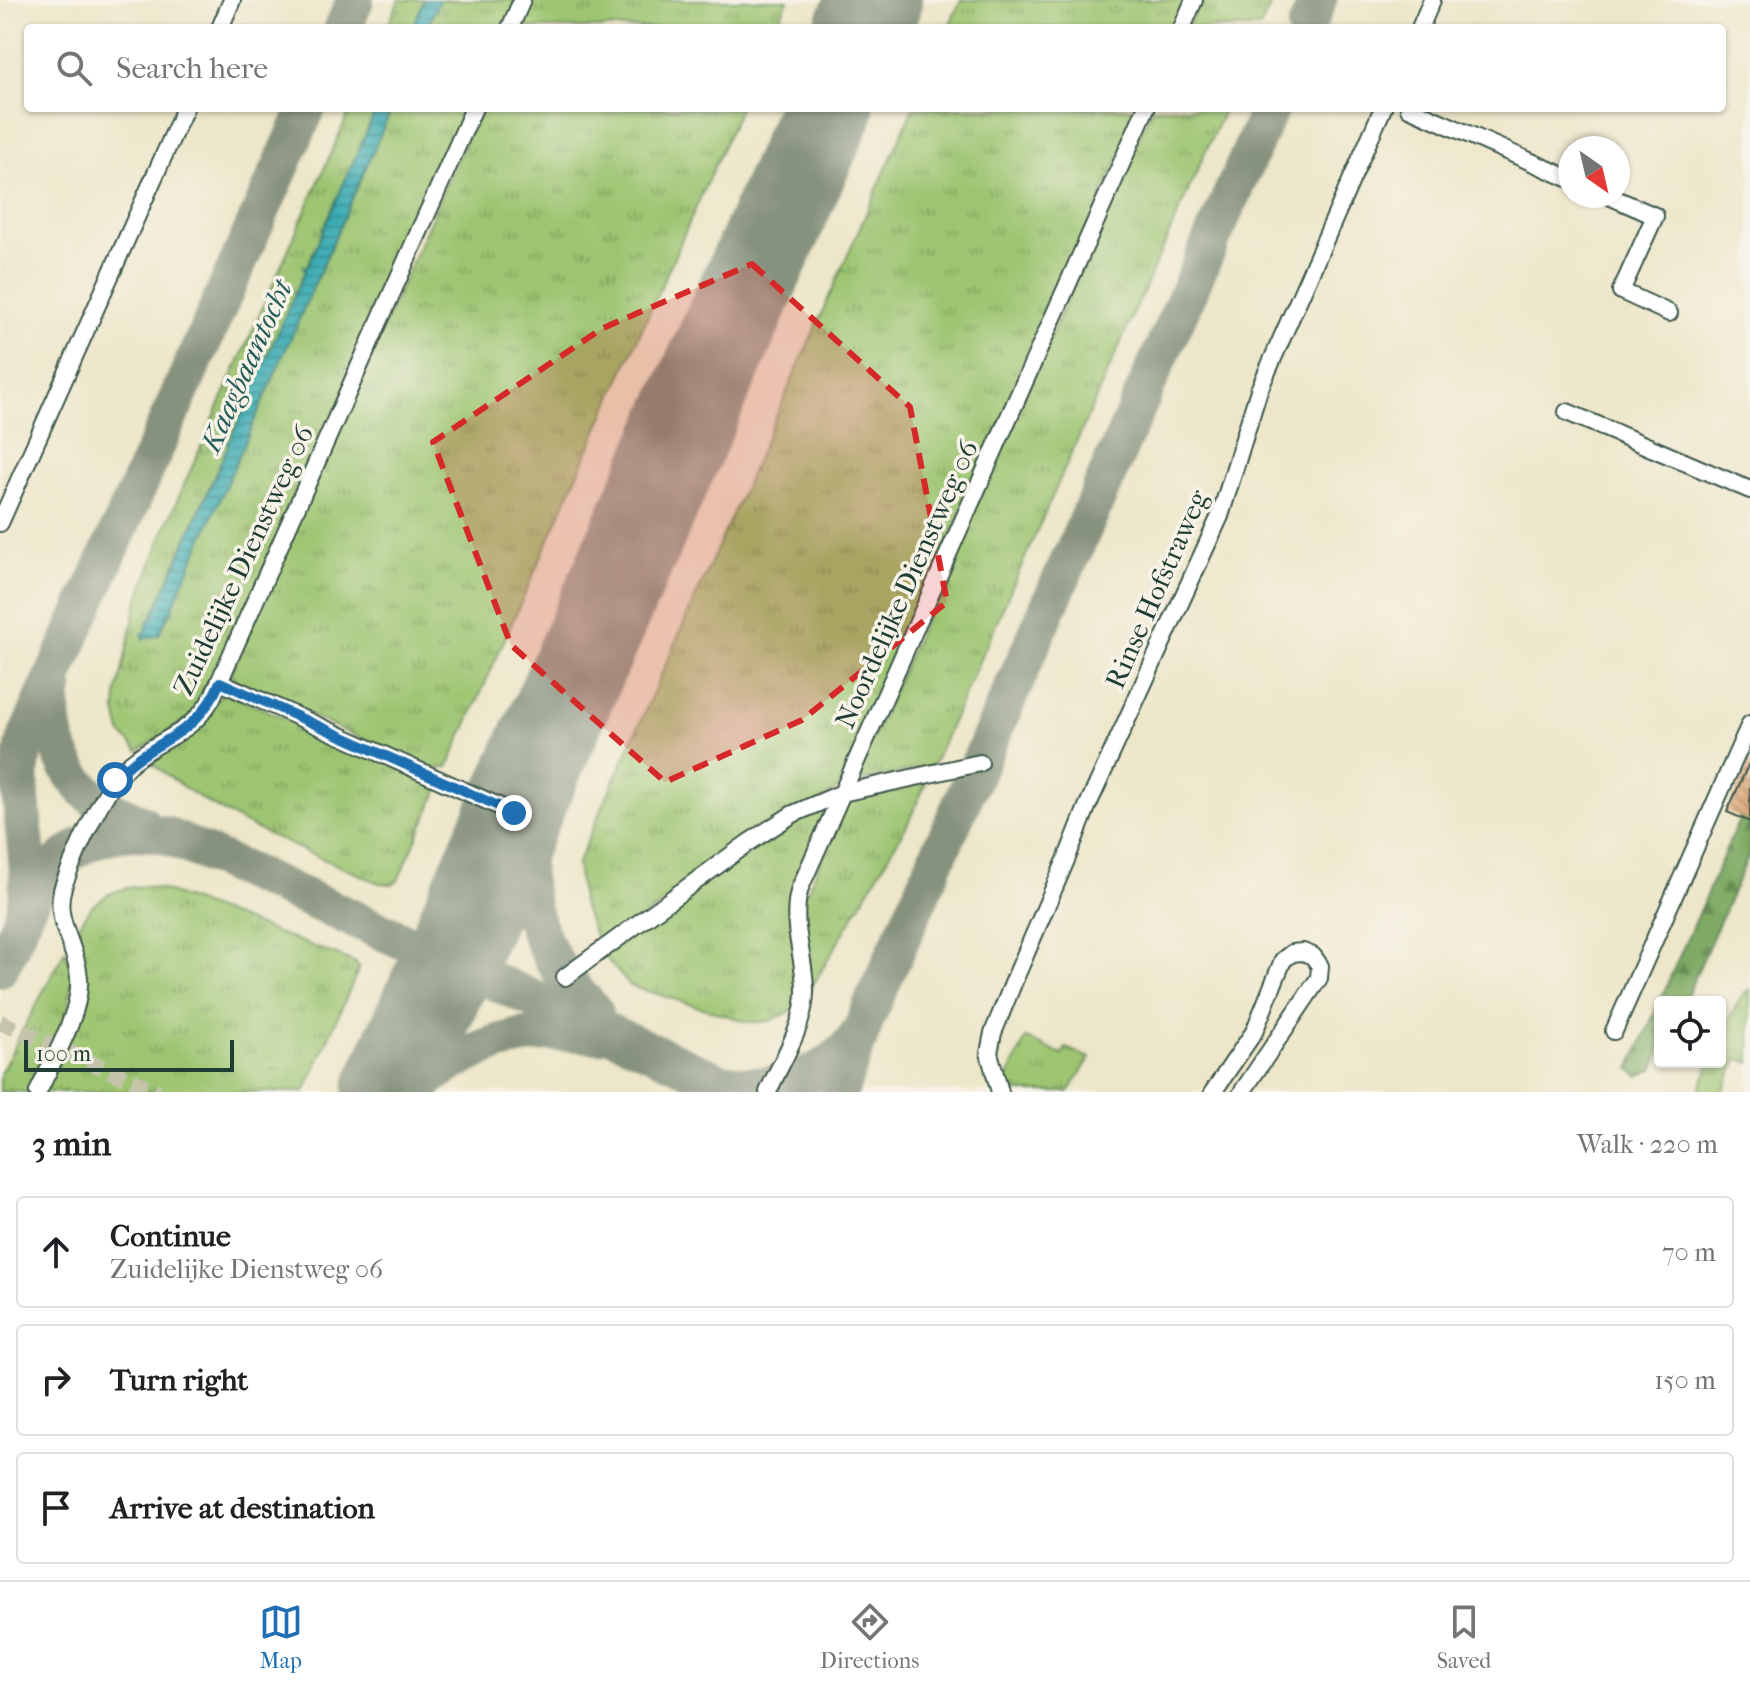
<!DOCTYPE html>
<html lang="en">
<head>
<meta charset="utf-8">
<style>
	body { margin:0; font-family:"IM FELL French Canon",serif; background:#f2f2f2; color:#202124 }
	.controls { position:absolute; right:24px; bottom:24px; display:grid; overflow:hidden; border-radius:8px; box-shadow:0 2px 6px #0004 }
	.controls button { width:72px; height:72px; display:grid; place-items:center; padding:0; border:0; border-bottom:2px solid #e0e0e0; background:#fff; color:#202124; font:40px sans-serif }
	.compass { position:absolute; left:1558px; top:136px; width:72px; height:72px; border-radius:50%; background:#fff; box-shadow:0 2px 6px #0004; rotate:146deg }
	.scale { position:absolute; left:24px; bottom:20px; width:210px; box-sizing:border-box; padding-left:8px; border:4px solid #1f3d34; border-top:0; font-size:22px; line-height:28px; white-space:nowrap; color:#1f3d34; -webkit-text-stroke:6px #f7f3e8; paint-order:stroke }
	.stop { position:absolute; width:24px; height:24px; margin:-18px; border:6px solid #1f6fb2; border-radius:50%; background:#fff }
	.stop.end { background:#1f6fb2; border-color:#fff; box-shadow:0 2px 8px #0008 }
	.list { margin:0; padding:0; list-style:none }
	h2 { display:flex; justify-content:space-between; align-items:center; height:104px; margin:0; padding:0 32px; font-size:34px }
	h2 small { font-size:26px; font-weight:400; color:#757577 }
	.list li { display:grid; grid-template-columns:52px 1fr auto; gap:24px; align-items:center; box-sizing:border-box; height:112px; margin:0 16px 16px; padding:0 16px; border:2px solid #e0e0e0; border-radius:8px }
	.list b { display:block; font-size:30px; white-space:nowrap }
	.list p { margin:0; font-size:26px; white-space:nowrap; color:#757577 }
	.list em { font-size:26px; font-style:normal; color:#757577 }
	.icon { flex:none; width:44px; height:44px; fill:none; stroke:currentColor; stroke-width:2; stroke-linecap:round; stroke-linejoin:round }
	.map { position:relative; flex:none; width:1750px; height:1092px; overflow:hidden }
	.search { position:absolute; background:#fff; box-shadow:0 2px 6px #0004; left:24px; right:24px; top:24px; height:88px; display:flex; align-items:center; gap:20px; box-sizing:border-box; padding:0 28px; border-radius:8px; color:#757577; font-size:30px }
	.sheet { height:488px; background:#fff }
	nav { display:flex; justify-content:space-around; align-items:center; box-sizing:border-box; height:112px; border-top:2px solid #e0e0e0; background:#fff; font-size:22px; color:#757577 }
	nav a { display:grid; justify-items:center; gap:4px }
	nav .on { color:#1f6fb2 }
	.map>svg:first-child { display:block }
	.grass { fill:url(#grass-tufts); stroke:#5e8152; stroke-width:2 }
	.forest { fill:url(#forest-firs); stroke:#4e744c; stroke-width:2 }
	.water { fill:url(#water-rules); stroke:#2c7474; stroke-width:2 }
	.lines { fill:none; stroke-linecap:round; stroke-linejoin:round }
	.taxiway { stroke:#86927e; stroke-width:38 }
	.runway { stroke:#86927e; stroke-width:94 }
	.building { fill:url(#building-back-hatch) }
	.minor-tunnel { stroke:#c4c4ab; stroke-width:16; stroke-dasharray:16 8; stroke-linecap:butt }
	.minor-casing { stroke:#3e564a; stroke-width:20 }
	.minor { stroke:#fff; stroke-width:16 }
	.route { stroke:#1f6fb2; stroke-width:10 }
	.marked { fill:#d62828; fill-opacity:0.2; stroke:#d62828; stroke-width:6; stroke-dasharray:16 10; stroke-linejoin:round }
	.labels { text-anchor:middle; stroke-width:7; stroke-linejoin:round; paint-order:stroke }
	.street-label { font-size:28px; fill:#1f3d34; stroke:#f7f3e8 }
	.water-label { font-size:30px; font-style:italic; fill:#275e5a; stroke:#f7f3e8 }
</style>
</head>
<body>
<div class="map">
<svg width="1750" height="1092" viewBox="0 0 1750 1092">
	<defs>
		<pattern id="grass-tufts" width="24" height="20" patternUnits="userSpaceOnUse" patternTransform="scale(2)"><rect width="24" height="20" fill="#9dc571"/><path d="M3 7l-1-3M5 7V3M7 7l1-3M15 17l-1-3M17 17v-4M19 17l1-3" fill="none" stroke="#7fa15e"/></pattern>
		<pattern id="forest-firs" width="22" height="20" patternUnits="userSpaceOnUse" patternTransform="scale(2)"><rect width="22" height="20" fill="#7eaa63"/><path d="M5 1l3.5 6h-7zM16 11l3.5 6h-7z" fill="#678c52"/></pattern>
		<pattern id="water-rules" width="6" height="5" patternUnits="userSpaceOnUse" patternTransform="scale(2)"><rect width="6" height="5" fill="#3aacb4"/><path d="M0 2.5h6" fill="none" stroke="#308d93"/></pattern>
		<pattern id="building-back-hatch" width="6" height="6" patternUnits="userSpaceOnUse" patternTransform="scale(2)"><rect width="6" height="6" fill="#daa576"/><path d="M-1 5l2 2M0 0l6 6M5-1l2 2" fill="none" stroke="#b08862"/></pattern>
	</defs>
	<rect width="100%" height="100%" fill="#f7f3e8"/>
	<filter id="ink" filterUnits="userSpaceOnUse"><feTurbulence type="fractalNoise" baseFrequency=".0125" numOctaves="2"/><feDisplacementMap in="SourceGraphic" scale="16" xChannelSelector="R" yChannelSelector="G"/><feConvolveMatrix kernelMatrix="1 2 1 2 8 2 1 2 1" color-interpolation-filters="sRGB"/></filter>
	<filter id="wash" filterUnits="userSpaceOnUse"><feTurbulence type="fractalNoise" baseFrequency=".006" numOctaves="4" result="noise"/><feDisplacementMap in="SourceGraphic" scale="32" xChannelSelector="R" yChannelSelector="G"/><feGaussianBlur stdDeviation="1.8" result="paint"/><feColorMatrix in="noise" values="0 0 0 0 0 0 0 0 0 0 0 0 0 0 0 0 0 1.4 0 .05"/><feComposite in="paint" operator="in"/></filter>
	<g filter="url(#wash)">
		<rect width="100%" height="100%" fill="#ede6c9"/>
		<path class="grass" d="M399 0H424L412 28H387Z
			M439 0H521L509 28H427Z
			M528 0H788L776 28H516Z
			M961 0H1189L1176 28H948Z
			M1200 0H1273L1260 28H1187Z
			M351 108H377L306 268 303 266 305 270 230 441H226L229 443 150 621H148L144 639 173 612 171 610 392 108H473L207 697 194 715 138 751 121 733 116 711 117 694 137 603 165 528Z
			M480 108H740L448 767 430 770 233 680 231 672Z
			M913 108H1141L838 789 599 946 582 903 577 864Z
			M1152 108H1225L933 765 862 781 856 775Z
			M225 693 441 784 398 880 392 884 379 883C298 848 212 816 146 758Z
			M926 783 907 825 810 990 804 948 803 900 846 803 850 799 892 788Z
			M821 808 826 816 802 866 797 1009 767 1022H748L630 986 604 956 773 833Z
			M144 886 161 889 355 962 359 968 305 1092H44L78 1015 71 937 92 906 109 894 126 888Z
			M65 950 73 976 68 1009 31 1092H0V1074Z
			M1750 988V1063L1738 1058 1723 1092H1698L1711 1062H1720C1720 1036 1731 1007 1750 988Z
			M1026 1038 1062 1055 1066 1048 1090 1058 1069 1092H1001Z"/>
		<path class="forest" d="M1750 795V853L1684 1002H1660V1055L1653 1070 1638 1076 1630 1069Z"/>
		<path class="water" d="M424 0H439L427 28H412Z
			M377 108H392L171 610 173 611 169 613 159 635 144 639 142 634 146 632 148 620 151 621 229 444 226 442 230 440 305 271 303 266 307 267Z"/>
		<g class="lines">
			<path class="taxiway" d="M343 28 355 0
				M1306 28 1318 0
				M54 686C46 731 63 777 101 803 113 812 128 817 141 823
				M536 764C514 862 519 937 594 1011
				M26 909C51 853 103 822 165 835L743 1092
				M0 968C12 942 28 914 28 885 29 834 11 786 27 736L307 108
				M729 1083C775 1092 831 1076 858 1035
				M412 1092C463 1047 531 1024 598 1035
				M839 1092 867 1016 1270 108"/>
			<path class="runway" d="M862 28 875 0
				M390 1092 827 108"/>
		</g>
		<g id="blocks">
			<path class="building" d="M1750 761V822L1727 812Z"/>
		</g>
	</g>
	<g filter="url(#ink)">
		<use href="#blocks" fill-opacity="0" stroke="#3e564a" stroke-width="2"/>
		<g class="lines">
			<path class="minor-tunnel" d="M0 1022 158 1092"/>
			<defs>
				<path id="minor" d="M220 28 232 0
					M510 28 522 0
					M1182 28 1194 0
					M1420 28 1432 0
					M1409 108 1570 179
					M1609 196 1655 216 1621 291 1669 313
					M1567 412 1750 490
					M0 523 185 108
					M220 682 514 813
					M565 977 748 843 793 814 842 793 980 763
					M1614 1031 1750 724
					M38 1092C52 1061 82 1012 79 978 77 944 51 919 64 884 77 850 105 784 132 762 162 737 191 735 212 698L474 108
					M768 1092C781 1062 804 1027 805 993 806 958 789 924 800 888L1146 108
					M1000 1092 989 1053 993 1033 1014 981 1066 860 1087 807 1220 516 1259 390 1383 108
					M1213 1092 1254 1032 1283 960 1292 953 1303 952 1313 956 1320 966 1319 978 1242 1092"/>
			</defs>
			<use href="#minor" class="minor-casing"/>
			<use href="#minor" class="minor"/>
		</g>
	</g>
	<g class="lines" filter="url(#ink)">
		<path class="route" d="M115 780C152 736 194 743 220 682L514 813"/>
	</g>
	<path class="marked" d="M752 264 910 407 947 602 802 720 665 782 511 645 433 442 603 328Z"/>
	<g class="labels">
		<g class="street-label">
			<text transform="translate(243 560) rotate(-65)" y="10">Zuidelijke Dienstweg 06</text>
			<text transform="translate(906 584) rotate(-66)" y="10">Noordelijke Dienstweg 06</text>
			<text transform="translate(1156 589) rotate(-66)" y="10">Rinse Hofstraweg</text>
		</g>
		<g class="water-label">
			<text transform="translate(246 366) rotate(-66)" y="10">Kaagbaantocht</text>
		</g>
	</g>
</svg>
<div class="controls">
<button><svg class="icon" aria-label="locate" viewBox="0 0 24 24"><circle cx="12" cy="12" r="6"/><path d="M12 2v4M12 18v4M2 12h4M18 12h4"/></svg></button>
</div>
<svg class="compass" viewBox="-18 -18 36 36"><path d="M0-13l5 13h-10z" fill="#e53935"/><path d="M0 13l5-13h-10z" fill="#757577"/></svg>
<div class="scale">100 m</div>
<div class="stop" style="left:115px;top:780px"></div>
<div class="stop end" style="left:514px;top:813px"></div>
<div class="search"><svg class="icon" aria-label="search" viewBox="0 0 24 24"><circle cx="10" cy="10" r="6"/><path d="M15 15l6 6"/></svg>Search here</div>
</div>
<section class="sheet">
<h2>3 min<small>Walk · 220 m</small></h2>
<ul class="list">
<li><svg class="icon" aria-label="ahead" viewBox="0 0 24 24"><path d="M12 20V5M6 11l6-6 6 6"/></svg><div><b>Continue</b><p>Zuidelijke Dienstweg 06</p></div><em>70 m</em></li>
<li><svg class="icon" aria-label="right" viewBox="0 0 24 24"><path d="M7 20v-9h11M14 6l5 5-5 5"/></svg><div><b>Turn right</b></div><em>150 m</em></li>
<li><svg class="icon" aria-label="arrive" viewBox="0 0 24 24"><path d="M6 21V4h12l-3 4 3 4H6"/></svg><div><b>Arrive at destination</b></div></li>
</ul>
</section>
<nav>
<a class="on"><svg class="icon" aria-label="map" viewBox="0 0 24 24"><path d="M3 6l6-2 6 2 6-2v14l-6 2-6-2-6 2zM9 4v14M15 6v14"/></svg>Map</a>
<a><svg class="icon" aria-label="directions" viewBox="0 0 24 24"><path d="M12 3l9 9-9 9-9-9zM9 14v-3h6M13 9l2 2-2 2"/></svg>Directions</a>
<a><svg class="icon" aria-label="saved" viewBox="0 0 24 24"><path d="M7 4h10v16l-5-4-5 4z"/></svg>Saved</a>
</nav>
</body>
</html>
